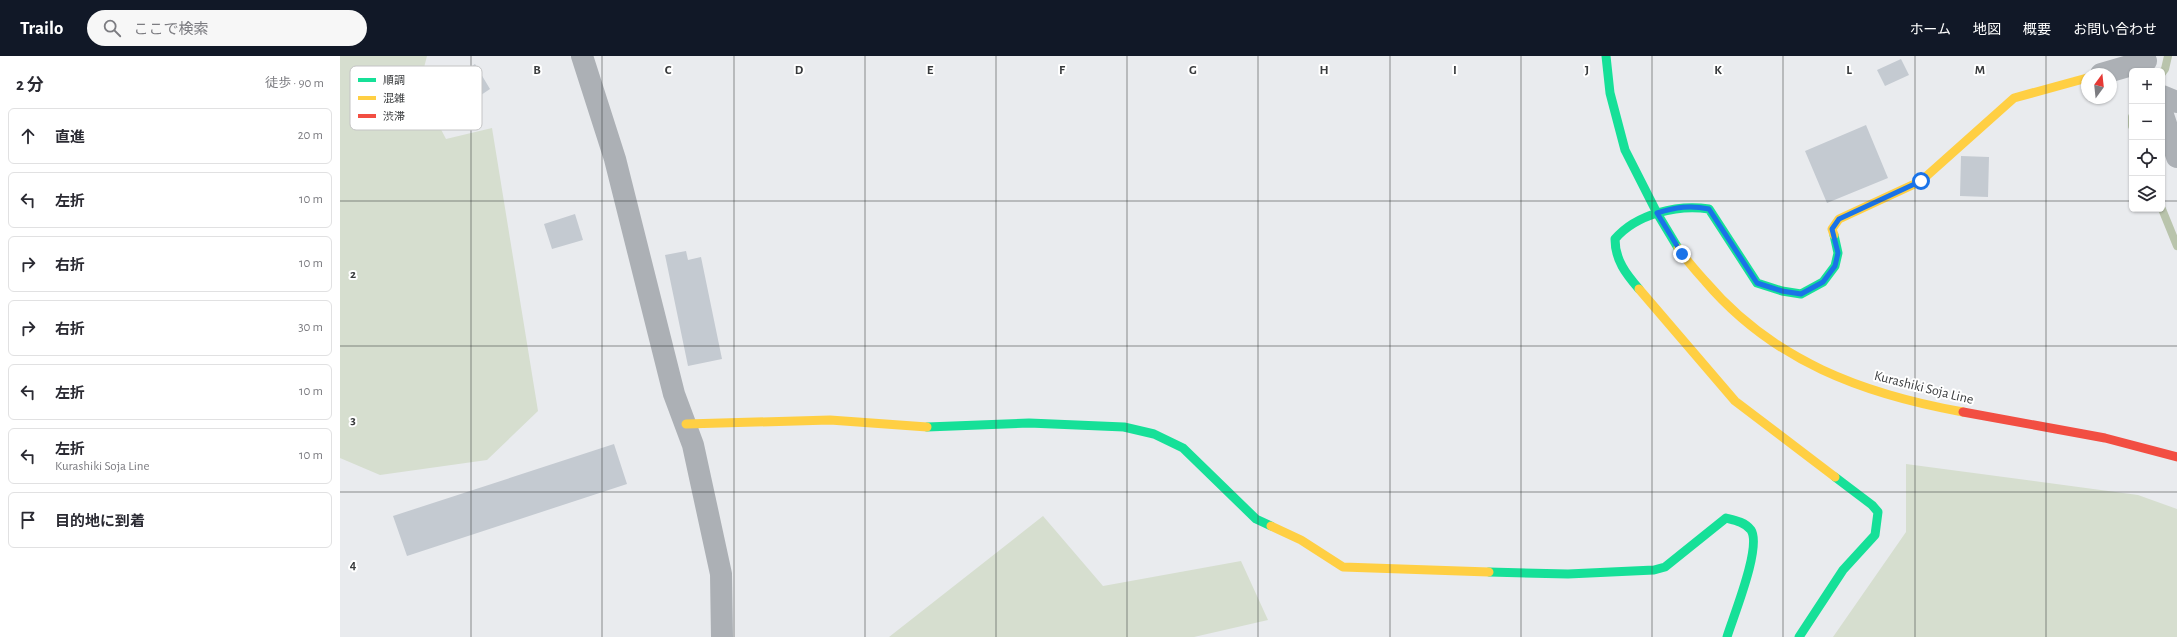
<!DOCTYPE html>
<html lang="ja">
<head>
<meta charset="utf-8">
<style>
	body { margin:0; font-family:"Alegreya Sans","Noto Sans JP",sans-serif; background:#f7f7f7; color:#2b2b33 }
	.controls { position:absolute; right:12px; top:12px; display:grid; overflow:hidden; border-radius:6px; box-shadow:0 1px 3px #0004 }
	.controls button { width:36px; height:36px; display:grid; place-items:center; padding:0; border:0; border-bottom:1px solid #e1e1e2; background:#fff; color:#2b2b33; font:20px sans-serif }
	.compass { position:absolute; left:1741px; top:12px; width:36px; height:36px; border-radius:50%; background:#fff; box-shadow:0 1px 3px #0004; rotate:15deg }
	.stop { position:absolute; width:12px; height:12px; margin:-9px; border:3px solid #1a73e8; border-radius:50%; background:#fff }
	.stop.end { background:#1a73e8; border-color:#fff; box-shadow:0 1px 4px #0008 }
	.list { margin:0; padding:0; list-style:none }
	h2 { display:flex; justify-content:space-between; align-items:center; height:52px; margin:0; padding:0 16px; font-size:17px }
	h2 small { font-size:13px; font-weight:400; color:#7c7c81 }
	.list li { display:grid; grid-template-columns:26px 1fr auto; gap:12px; align-items:center; box-sizing:border-box; height:56px; margin:0 8px 8px; padding:0 8px; border:1px solid #e1e1e2; border-radius:6px }
	.list b { display:block; font-size:15px; white-space:nowrap }
	.list p { margin:0; font-size:13px; white-space:nowrap; color:#7c7c81 }
	.list em { font-size:13px; font-style:normal; color:#7c7c81 }
	.icon { flex:none; width:22px; height:22px; fill:none; stroke:currentColor; stroke-width:2; stroke-linecap:round; stroke-linejoin:round }
	.map { position:relative; flex:none; width:1837px; height:581px; overflow:hidden }
	header { display:flex; align-items:center; gap:24px; box-sizing:border-box; height:56px; padding:0 20px; background:#111827; color:#fff }
	header strong { font-size:19px }
	nav { display:flex; gap:22px; margin-inline-start:auto; font-size:14px }
	.search { width:280px; height:36px; background:#f7f7f7; display:flex; align-items:center; gap:10px; box-sizing:border-box; padding:0 14px; border-radius:22px; color:#7c7c81; font-size:15px }
	main { display:flex }
	aside { flex:1; background:#fff }
	.map>svg:first-child { display:block }
	.green { fill:#d6decf }
	.lines { fill:none; stroke-linecap:round; stroke-linejoin:round }
	.stream { stroke:#b9c4ac; stroke-width:8 }
	.building { fill:#c4cad1 }
	.street { stroke:#acb0b5; stroke-width:22 }
	.fast { stroke:#16e098; stroke-width:9 }
	.slow { stroke:#ffcf43; stroke-width:9 }
	.jam { stroke:#f24e42; stroke-width:9 }
	.route { stroke:#1a73e8; stroke-width:5 }
	.grid { fill:none; stroke:#393b3d; stroke-width:1; stroke-opacity:0.55 }
	.labels { text-anchor:middle; stroke-width:4; stroke-linejoin:round; paint-order:stroke }
	.street-label { font-size:14px; fill:#393b3d; stroke:#fff }
	.key { fill:#fff; stroke:#c4c4c5; stroke-width:1 }
	.key-label { font-size:11px; fill:#393b3d }
	.grid-label { font-size:13px; text-anchor:middle; font-weight:bold; fill:#393b3d; stroke:#fff; stroke-width:4; stroke-linejoin:round; paint-order:stroke }
</style>
</head>
<body>
<header>
<strong>Trailo</strong>
<div class="search"><svg class="icon" aria-label="search" viewBox="0 0 24 24"><circle cx="10" cy="10" r="6"/><path d="M15 15l6 6"/></svg>ここで検索</div>
<nav><a>ホーム</a><a>地図</a><a>概要</a><a>お問い合わせ</a></nav>
</header>
<main>
<aside>
<h2>2 分<small>徒歩 · 90 m</small></h2>
<ul class="list">
<li><svg class="icon" aria-label="ahead" viewBox="0 0 24 24"><path d="M12 20V5M6 11l6-6 6 6"/></svg><div><b>直進</b></div><em>20 m</em></li>
<li><svg class="icon" aria-label="left" viewBox="0 0 24 24"><path d="M17 20v-9H6M10 6l-5 5 5 5"/></svg><div><b>左折</b></div><em>10 m</em></li>
<li><svg class="icon" aria-label="right" viewBox="0 0 24 24"><path d="M7 20v-9h11M14 6l5 5-5 5"/></svg><div><b>右折</b></div><em>10 m</em></li>
<li><svg class="icon" aria-label="right" viewBox="0 0 24 24"><path d="M7 20v-9h11M14 6l5 5-5 5"/></svg><div><b>右折</b></div><em>30 m</em></li>
<li><svg class="icon" aria-label="left" viewBox="0 0 24 24"><path d="M17 20v-9H6M10 6l-5 5 5 5"/></svg><div><b>左折</b></div><em>10 m</em></li>
<li><svg class="icon" aria-label="left" viewBox="0 0 24 24"><path d="M17 20v-9H6M10 6l-5 5 5 5"/></svg><div><b>左折</b><p>Kurashiki Soja Line</p></div><em>10 m</em></li>
<li><svg class="icon" aria-label="arrive" viewBox="0 0 24 24"><path d="M6 21V4h12l-3 4 3 4H6"/></svg><div><b>目的地に到着</b></div></li>
</ul>
</aside>
<div class="map">
<svg width="1837" height="581" viewBox="0 0 1837 581">
	<rect width="100%" height="100%" fill="#e9ebee"/>
	<path class="green" d="M0 0H87L79 31 106 83 152 72 198 355 147 404 40 419 0 402Z
		M1566 408 1798 439 1837 453V581H1493L1566 476Z
		M703 460 763 530 901 505 928 564 854 581H549Z"/>
	<g class="lines">
		<path class="stream" d="M1822 17 1825 13 1828 0
			M1792 61V70
			M1822 153 1837 190"/>
	</g>
	<path class="building" d="M1561 3 1569 19 1545 30 1537 14Z
		M135 8 150 33 135 43 120 18Z
		M1526 69 1548 122 1487 147 1465 95Z
		M1621 100 1649 101 1648 141 1620 140Z
		M235 158 243 184 212 193 204 168Z
		M346 195 348 204 361 201 382 303 348 310 325 199Z
		M274 388 287 428 67 500 53 460Z"/>
	<g class="lines">
		<path class="street" d="M242 0 275 103 334 338 353 389 381 518 382 581
			M1761 18 1806 5
			M1822 40 1837 46
			M1822 56 1837 101"/>
		<path class="fast" d="M1266 0 1270 37 1285 94 1317 157 1338 192
			M1299 233C1286 218 1275 204 1275 183 1296 158 1338 148 1369 153L1417 227 1442 235 1461 238 1483 226 1495 210 1498 197 1494 179
			M587 371 689 367 784 371 814 378 843 392 916 463 931 470
			M1149 516 1228 518 1314 514 1325 511 1386 462C1394 464 1405 466 1411 474 1422 491 1393 561 1387 581
			M1459 581 1503 514 1535 479 1538 456 1532 449 1495 421"/>
		<path class="slow" d="M1494 179 1492 173 1499 163 1581 125 1674 42 1747 22
			M1338 192C1346 204 1356 215 1365 225 1433 305 1523 338 1623 356
			M1299 233 1395 345 1495 421
			M346 368 490 364 587 371
			M931 470 961 484 1003 511 1149 516"/>
		<path class="jam" d="M1623 356 1765 382 1837 401"/>
	</g>
	<g class="lines">
		<path class="route" d="M1342 198 1317 157C1336 151 1350 149 1369 153L1417 227 1442 235 1461 238 1483 226 1495 210 1498 197 1492 173 1499 163 1581 125"/>
	</g>
	<path class="grid" d="M131 0V581M262 0V581M394 0V581M525 0V581M656 0V581M787 0V581M918 0V581M1050 0V581M1181 0V581M1312 0V581M1443 0V581M1575 0V581M1706 0V581M0 145H1792M1822 145H1837M0 290H1837M0 436H1837"/>
	<g class="labels">
		<g class="street-label">
			<text transform="translate(1584 331) rotate(14)" y="5">Kurashiki Soja Line</text>
		</g>
	</g>
	<rect x="10" y="10" width="132" height="64" rx="6" class="key"/>
	<rect x="18" y="22" width="18" height="4" fill="#16e098"/>
	<rect x="18" y="40" width="18" height="4" fill="#ffcf43"/>
	<rect x="18" y="58" width="18" height="4" fill="#f24e42"/>
	<g class="key-label">
		<text x="43" y="28">順調</text>
		<text x="43" y="46">混雑</text>
		<text x="43" y="64">渋滞</text>
	</g>
	<g class="grid-label">
		<text x="197" y="18">B</text>
		<text x="328" y="18">C</text>
		<text x="459" y="18">D</text>
		<text x="590" y="18">E</text>
		<text x="722" y="18">F</text>
		<text x="853" y="18">G</text>
		<text x="984" y="18">H</text>
		<text x="1115" y="18">I</text>
		<text x="1247" y="18">J</text>
		<text x="1378" y="18">K</text>
		<text x="1509" y="18">L</text>
		<text x="1640" y="18">M</text>
		<text x="13" y="222">2</text>
		<text x="13" y="368">3</text>
		<text x="13" y="513">4</text>
	</g>
</svg>
<div class="controls">
<button>+</button>
<button>−</button>
<button><svg class="icon" aria-label="locate" viewBox="0 0 24 24"><circle cx="12" cy="12" r="6"/><path d="M12 2v4M12 18v4M2 12h4M18 12h4"/></svg></button>
<button><svg class="icon" aria-label="layers" viewBox="0 0 24 24"><path d="M12 4l9 5-9 5-9-5zM3 14l9 5 9-5"/></svg></button>
</div>
<svg class="compass" viewBox="-18 -18 36 36"><path d="M0-13l5 13h-10z" fill="#e53935"/><path d="M0 13l5-13h-10z" fill="#7c7c81"/></svg>
<div class="stop" style="left:1581px;top:125px"></div>
<div class="stop end" style="left:1342px;top:198px"></div>
</div>
</main>
</body>
</html>
